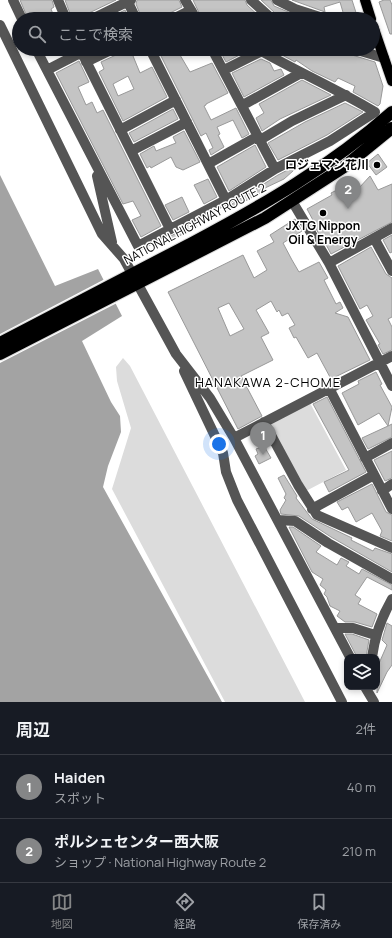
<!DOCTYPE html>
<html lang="ja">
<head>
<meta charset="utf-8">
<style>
	body { margin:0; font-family:Manrope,"Noto Sans JP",sans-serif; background:#20242c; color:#f1f3f6 }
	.controls { position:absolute; right:12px; bottom:12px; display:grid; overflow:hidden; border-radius:8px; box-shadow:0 2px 6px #0003 }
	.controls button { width:36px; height:36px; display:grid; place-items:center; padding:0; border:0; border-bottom:1px solid #363941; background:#171b24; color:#f1f3f6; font:20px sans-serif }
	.you { position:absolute; left:219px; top:444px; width:14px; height:14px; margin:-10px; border:3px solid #fff; border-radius:50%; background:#1a73e8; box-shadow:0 0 0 6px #1a73e833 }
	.badge { display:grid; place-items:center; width:26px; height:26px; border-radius:50%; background:#858687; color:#fff; font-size:13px; font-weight:700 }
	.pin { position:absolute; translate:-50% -33px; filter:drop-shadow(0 1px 2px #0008) }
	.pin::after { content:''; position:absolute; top:21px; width:14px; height:12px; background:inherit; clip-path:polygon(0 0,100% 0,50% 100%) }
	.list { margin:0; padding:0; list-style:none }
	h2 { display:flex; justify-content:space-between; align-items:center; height:52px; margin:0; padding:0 16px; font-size:17px }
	h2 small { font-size:13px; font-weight:400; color:#9ea1a6 }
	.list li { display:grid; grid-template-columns:26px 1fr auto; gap:12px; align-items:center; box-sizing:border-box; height:64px; padding:0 16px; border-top:1px solid #363941 }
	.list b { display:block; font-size:15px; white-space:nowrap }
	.list p { margin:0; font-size:13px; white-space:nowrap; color:#9ea1a6 }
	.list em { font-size:13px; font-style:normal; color:#9ea1a6 }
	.icon { flex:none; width:22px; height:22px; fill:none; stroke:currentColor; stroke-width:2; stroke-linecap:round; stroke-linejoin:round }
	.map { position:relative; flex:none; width:392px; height:702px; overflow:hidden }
	.search { position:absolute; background:#171b24; box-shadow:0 2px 6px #0003; left:12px; right:12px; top:12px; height:44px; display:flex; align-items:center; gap:10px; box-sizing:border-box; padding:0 14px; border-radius:22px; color:#9ea1a6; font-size:15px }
	.sheet { height:180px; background:#171b24 }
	nav { display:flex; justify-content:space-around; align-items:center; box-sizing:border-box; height:56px; border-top:1px solid #363941; background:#171b24; font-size:11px; color:#9ea1a6 }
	nav a { display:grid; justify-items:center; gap:2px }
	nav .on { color:#858687 }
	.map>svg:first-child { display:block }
	.green { fill:#dcdcdc }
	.water { fill:#a3a3a3 }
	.pier { fill:#fff }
	.building { fill:#c4c4c4; stroke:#999; fill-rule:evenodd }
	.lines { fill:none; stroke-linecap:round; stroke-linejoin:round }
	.major-casing { stroke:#dbdbdb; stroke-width:12 }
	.highway-casing { stroke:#dbdbdb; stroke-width:14 }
	.minor { stroke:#555; stroke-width:10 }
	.major { stroke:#000; stroke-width:10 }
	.highway { stroke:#000; stroke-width:12 }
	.poi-dot { fill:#000; stroke:#fff; stroke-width:1.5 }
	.labels { text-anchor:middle; stroke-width:3; stroke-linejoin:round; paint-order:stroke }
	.poi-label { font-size:12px; font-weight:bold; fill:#000; stroke:#fff; text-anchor:end }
	.street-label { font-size:12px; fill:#000; stroke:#fff }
	.neighbourhood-label { font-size:13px; letter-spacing:1px; fill:#000; stroke:#fff }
</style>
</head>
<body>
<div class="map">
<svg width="392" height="702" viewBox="0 0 392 702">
	<rect width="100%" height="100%" fill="#fff"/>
	<path class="green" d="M123 358 130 366 305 702H225L112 489 131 428 117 381 116 367Z
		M310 403 346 470 306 491 270 424Z"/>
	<path class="water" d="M0 175 55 286 98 269 122 316 82 341 111 402 120 416 121 432 108 466 103 487 222 702H0Z"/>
	<path class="pier" d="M105 279 117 303 0 363V334Z"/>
	<path class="building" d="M20 0H52L54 7 51 9 55 19H28Z
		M65 0H116L89 13 86 19H72Z
		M137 0H179L182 7 170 13 167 19H142L136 4Z
		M193 0H245L247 5 262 19H202Z
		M261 0H271L274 6 305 19H278L276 14Z
		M292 0H352L358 19H345L340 2 324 7 325 12Z
		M384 0H390L392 5V34H390L379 2Z
		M125 10 129 19H107Z
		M119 49H144V51L133 56 140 73 152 67 167 97 123 121 99 72 104 69 101 62 116 55ZM128 76 134 89 118 96 113 84Z
		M172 49H192L180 55 190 72 212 63 228 93 206 104V105L204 106 211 120 236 108 249 134 242 138 233 120 217 127 220 134 218 135 224 147 211 155 209 150 213 148 206 133 201 136 160 54Z
		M219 49H251L226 62Z
		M271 49H348L352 55 375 62 383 86 380 104 378 106 353 92 355 86 338 78 335 82 312 71 296 60 295 62Z
		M261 59 270 63 274 71 281 69 284 75 244 97 232 73Z
		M79 61 89 82 78 87 86 105 92 102 97 113 103 110 161 226 141 237 132 220 141 216 133 201 123 204 56 73Z
		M302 80 331 95 280 119 262 131 256 118 264 113 259 104Z
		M345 103 363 112 327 135 278 160 268 143 305 122Z
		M173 109 178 119 134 142 129 133Z
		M184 131 200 162 183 170 176 167 171 157 151 168 150 166 147 168 140 154 154 146 156 151 176 143 173 137Z
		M255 145 266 167 229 191 217 167Z
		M378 154 387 167 376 175 367 163Z
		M303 162 284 179 265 188 266 190 234 207 232 204 278 175Z
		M370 176 378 190 392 184V222L331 254 320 233 319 234 312 222H314L307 209 332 195 331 193 341 188 347 186 359 188Z
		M208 179 217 197 204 204 194 185Z
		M182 197 189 212 173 220 165 205Z
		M295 219 302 231 283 243 292 260 299 272 319 262 328 278 324 280 336 304 340 302 343 308 335 313 348 317 370 360 331 379 317 353 308 358 296 337 294 338 289 328 295 325 288 313 282 316 279 310 277 312 271 301 256 310 269 333 261 337 273 360 241 376 262 416 238 429 168 292 243 255 254 278 267 270 257 251 274 242 270 235ZM229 303 244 329 230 336 218 308Z
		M195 223 197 227 171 240 169 237Z
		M392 235V252L390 253 383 240Z
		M371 247 386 274 392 278V317L388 319 392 327V350L383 354 378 345 380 344 366 320 373 316 367 305 360 309 338 266Z
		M376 372 382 384 380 385 392 407 388 426 392 424V437L368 449 362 438 388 426 379 413 358 425 342 393 359 384 358 381Z
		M327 397 366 472 329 492 324 482 349 470 313 404Z
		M264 446 271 458 259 464 255 456 258 454 256 449Z
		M392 451V478L385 481 374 460Z
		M284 475 297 496 296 498 312 519 352 538 351 540 373 551 375 548 392 554V572L331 537 299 516 281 514 280 510 286 500 284 498 286 494 278 478Z
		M372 484 386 512 392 515V541L380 536 382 531 372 513 356 522 348 507 342 510 337 502Z
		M289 527H293L321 546 316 552 337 565 341 558 349 562 346 566 359 574 362 569 392 585V590L367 577 355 595 361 599 358 604 377 614 372 627 355 622H345L337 616 340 611 330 606 327 597 324 594 326 590 320 585 323 579 312 572Z
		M387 623 392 626V665L387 672 377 693V668L387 645 382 640Z
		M345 634H352L369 640 366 657H357Z"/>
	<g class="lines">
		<defs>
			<path id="major" d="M365 0 371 19
				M373 26 392 81"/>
			<path id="highway" d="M0 343C64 310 127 277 190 244 262 206 331 166 392 112
				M0 354 265 218 344 167 392 128"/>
		</defs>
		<use href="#major" class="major-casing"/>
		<use href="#highway" class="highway-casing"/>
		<path class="minor" d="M13 0 22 19
			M58 0 66 19
			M127 0 136 19
			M185 0 191 10
			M251 0 272 19
			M277 0 295 9 326 19
			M92 19 131 0
			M173 19 191 10 196 19
			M0 25 102 234 124 259 176 354 210 398 234 438 350 657
			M36 49 138 246 226 200 275 169 330 141 375 112C339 90 300 73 263 52H260L224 70
			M80 49 131 151 187 122
			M150 49 226 200
			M212 49 275 169
			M354 49 384 58
			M86 62 113 49
			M47 70 82 52
			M243 105 301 73
			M120 130 176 100
			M260 140 292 121 346 95
			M131 151 170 229
			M208 164 258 136
			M97 176 112 242
			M292 201 329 263 392 386
			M374 238 392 271
			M329 263 392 228
			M184 371 223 453 226 472 237 500 342 702
			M329 388 392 509
			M264 422 298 485 317 515 392 548
			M234 438 392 356
			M365 458 392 443
			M382 491 392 484
			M312 509 374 475
			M278 520 295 521 328 543 392 579
			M335 628H353L375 635
			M372 657C375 635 381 618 392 599
			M365 687 374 702"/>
		<use href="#major" class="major"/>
		<use href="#highway" class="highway"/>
	</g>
	<g class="poi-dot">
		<circle cx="377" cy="165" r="4"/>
		<circle cx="323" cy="213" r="4"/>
	</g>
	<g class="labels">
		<g class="poi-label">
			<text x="369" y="169">ロジェマン花川</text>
			<text x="323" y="230" text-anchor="middle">JXTG Nippon<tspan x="323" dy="14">Oil &amp; Energy</tspan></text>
		</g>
		<g class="street-label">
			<text transform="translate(195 224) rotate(-28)" y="4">NATIONAL HIGHWAY ROUTE 2</text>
		</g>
		<g class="neighbourhood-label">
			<text x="268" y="387">HANAKAWA 2-CHOME</text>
		</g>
	</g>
</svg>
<div class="controls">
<button><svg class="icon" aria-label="layers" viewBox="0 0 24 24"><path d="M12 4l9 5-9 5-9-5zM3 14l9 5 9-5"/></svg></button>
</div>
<div class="you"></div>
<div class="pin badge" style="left:263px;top:455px">1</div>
<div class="pin badge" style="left:348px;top:209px">2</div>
<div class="search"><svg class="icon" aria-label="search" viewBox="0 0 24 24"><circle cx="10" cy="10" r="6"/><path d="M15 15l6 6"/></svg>ここで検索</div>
</div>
<section class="sheet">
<h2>周辺<small>2件</small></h2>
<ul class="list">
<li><span class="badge">1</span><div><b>Haiden</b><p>スポット</p></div><em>40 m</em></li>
<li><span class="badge">2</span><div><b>ポルシェセンター西大阪</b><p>ショップ · National Highway Route 2</p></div><em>210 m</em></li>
</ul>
</section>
<nav>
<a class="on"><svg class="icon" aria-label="map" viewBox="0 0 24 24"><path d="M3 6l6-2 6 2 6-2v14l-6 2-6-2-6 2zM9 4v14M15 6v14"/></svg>地図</a>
<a><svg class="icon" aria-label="directions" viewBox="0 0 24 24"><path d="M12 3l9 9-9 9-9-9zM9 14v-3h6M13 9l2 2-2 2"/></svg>経路</a>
<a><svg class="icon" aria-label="saved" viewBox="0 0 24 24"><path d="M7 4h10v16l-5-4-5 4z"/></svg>保存済み</a>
</nav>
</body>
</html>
